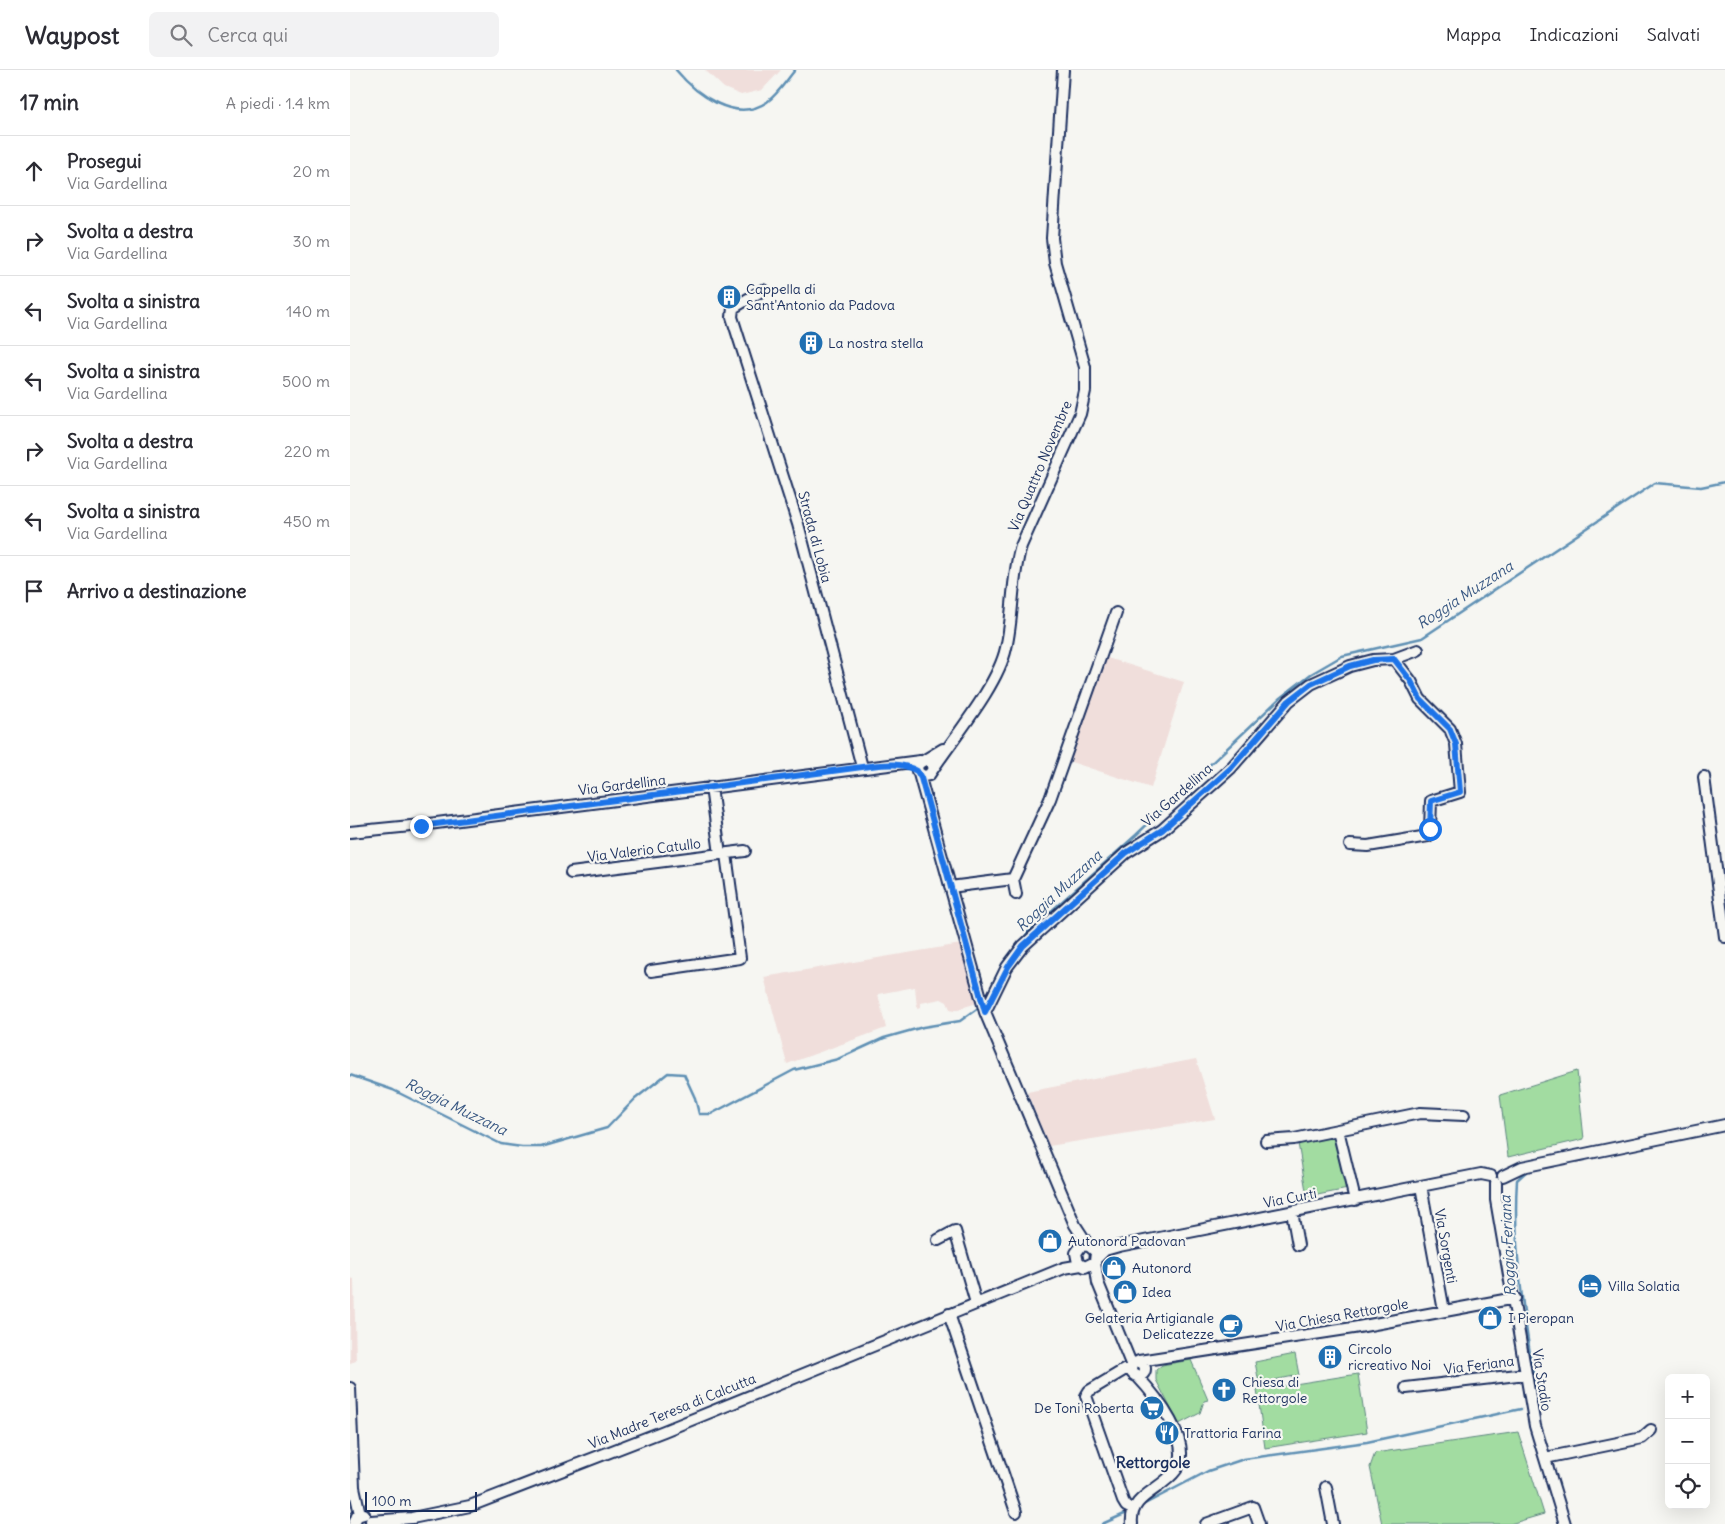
<!DOCTYPE html>
<html lang="it">
<head>
<meta charset="utf-8">
<style>
	body { margin:0; font-family:Delius,sans-serif; background:#f2f2f3; color:#2b2b33 }
	.controls { position:absolute; right:15px; bottom:15px; display:grid; overflow:hidden; border-radius:8px; box-shadow:0 5px 20px #0002 }
	.controls button { width:45px; height:45px; display:grid; place-items:center; padding:0; border:0; border-bottom:1px solid #e1e1e2; background:#fff; color:#2b2b33; font:25px sans-serif }
	.scale { position:absolute; left:15px; bottom:12px; width:112px; box-sizing:border-box; padding-left:5px; border:2px solid #1b2f5e; border-top:0; font-size:14px; line-height:18px; white-space:nowrap; color:#1b2f5e; -webkit-text-stroke:4px #f6f6f2; paint-order:stroke }
	.stop { position:absolute; width:15px; height:15px; margin:-11px; border:4px solid #1a73e8; border-radius:50%; background:#fff }
	.stop.end { background:#1a73e8; border-color:#fff; box-shadow:0 1px 5px #0008 }
	.list { margin:0; padding:0; list-style:none }
	h2 { display:flex; justify-content:space-between; align-items:center; height:65px; margin:0; padding:0 20px; font-size:21px }
	h2 small { font-size:16px; font-weight:400; color:#7c7c81 }
	.list li { display:grid; grid-template-columns:32px 1fr auto; gap:15px; align-items:center; box-sizing:border-box; height:70px; padding:0 20px; border-top:1px solid #e1e1e2 }
	.list b { display:block; font-size:19px; white-space:nowrap }
	.list p { margin:0; font-size:16px; white-space:nowrap; color:#7c7c81 }
	.list em { font-size:16px; font-style:normal; color:#7c7c81 }
	.icon { flex:none; width:28px; height:28px; fill:none; stroke:currentColor; stroke-width:2; stroke-linecap:round; stroke-linejoin:round }
	.map { position:relative; flex:none; width:1375px; height:1454px; overflow:hidden }
	header { display:flex; align-items:center; gap:30px; box-sizing:border-box; height:70px; padding:0 25px; background:#fff; border-bottom:1px solid #e1e1e2 }
	header strong { font-size:24px }
	nav { display:flex; gap:28px; margin-inline-start:auto; font-size:18px }
	.search { width:350px; height:45px; background:#f2f2f3; display:flex; align-items:center; gap:12px; box-sizing:border-box; padding:0 18px; border-radius:8px; color:#7c7c81; font-size:19px }
	main { display:flex }
	aside { flex:1; background:#fff }
	.map>svg:first-child { display:block }
	.built { fill:#f0dedb }
	.green { fill:#a2dca1; stroke:#5e8680 }
	.lines { fill:none; stroke-linecap:round; stroke-linejoin:round }
	.stream { stroke:#5f90b4; stroke-width:2.5 }
	.minor-casing { stroke:#1b2f5e; stroke-width:14 }
	.minor { stroke:#f6f6f2; stroke-width:10 }
	.route { stroke:#1a73e8; stroke-width:6 }
	.labels { text-anchor:middle; stroke-width:4.5; stroke-linejoin:round; paint-order:stroke }
	.poi-label { font-size:14px; fill:#1b2f5e; stroke:#f6f6f2; text-anchor:start }
	.street-label { font-size:14px; fill:#1b2f5e; stroke:#f6f6f2 }
	.water-label { font-size:15px; font-style:italic; fill:#385782; stroke:#f6f6f2 }
	.quarter-label { font-size:16px; font-weight:bold; fill:#1b2f5e; stroke:#f6f6f2 }
</style>
</head>
<body>
<header>
<strong>Waypost</strong>
<div class="search"><svg class="icon" aria-label="search" viewBox="0 0 24 24"><circle cx="10" cy="10" r="6"/><path d="M15 15l6 6"/></svg>Cerca qui</div>
<nav><a>Mappa</a><a>Indicazioni</a><a>Salvati</a></nav>
</header>
<main>
<aside>
<h2>17 min<small>A piedi · 1.4 km</small></h2>
<ul class="list">
<li><svg class="icon" aria-label="ahead" viewBox="0 0 24 24"><path d="M12 20V5M6 11l6-6 6 6"/></svg><div><b>Prosegui</b><p>Via Gardellina</p></div><em>20 m</em></li>
<li><svg class="icon" aria-label="right" viewBox="0 0 24 24"><path d="M7 20v-9h11M14 6l5 5-5 5"/></svg><div><b>Svolta a destra</b><p>Via Gardellina</p></div><em>30 m</em></li>
<li><svg class="icon" aria-label="left" viewBox="0 0 24 24"><path d="M17 20v-9H6M10 6l-5 5 5 5"/></svg><div><b>Svolta a sinistra</b><p>Via Gardellina</p></div><em>140 m</em></li>
<li><svg class="icon" aria-label="left" viewBox="0 0 24 24"><path d="M17 20v-9H6M10 6l-5 5 5 5"/></svg><div><b>Svolta a sinistra</b><p>Via Gardellina</p></div><em>500 m</em></li>
<li><svg class="icon" aria-label="right" viewBox="0 0 24 24"><path d="M7 20v-9h11M14 6l5 5-5 5"/></svg><div><b>Svolta a destra</b><p>Via Gardellina</p></div><em>220 m</em></li>
<li><svg class="icon" aria-label="left" viewBox="0 0 24 24"><path d="M17 20v-9H6M10 6l-5 5 5 5"/></svg><div><b>Svolta a sinistra</b><p>Via Gardellina</p></div><em>450 m</em></li>
<li><svg class="icon" aria-label="arrive" viewBox="0 0 24 24"><path d="M6 21V4h12l-3 4 3 4H6"/></svg><div><b>Arrivo a destinazione</b></div></li>
</ul>
</aside>
<div class="map">
<svg width="1375" height="1454" viewBox="0 0 1375 1454">
	<rect width="100%" height="100%" fill="#f6f6f2"/>
	<filter id="ink" filterUnits="userSpaceOnUse"><feTurbulence type="fractalNoise" baseFrequency=".02" numOctaves="2"/><feDisplacementMap in="SourceGraphic" scale="10" xChannelSelector="R" yChannelSelector="G"/><feConvolveMatrix kernelMatrix="1 2 1 2 8 2 1 2 1" color-interpolation-filters="sRGB"/></filter>
	<g filter="url(#ink)">
		<path class="built" d="M355 0H431L412 20 391 25 374 18Z
			M754 587 834 612 801 718 718 691Z
			M611 874 617 886 627 933 605 940 600 939 597 932 591 929 571 933V937L567 938 565 917 528 924 536 958 437 994 414 907Z
			M846 989 865 1049 699 1076 677 1022Z
			M0 1208 4 1209 6 1291 0 1293Z"/>
		<path class="green" d="M1227 1001 1234 1069 1158 1087 1150 1025Z
			M987 1062 998 1119 957 1127 947 1067Z
			M945 1284 949 1305 909 1313 905 1292Z
			M841 1290 858 1330 854 1331 850 1343 829 1354 806 1310V1300L812 1295Z
			M1008 1304 1017 1362 915 1378 907 1320Z
			M1168 1362 1194 1444 1160 1454H1032L1020 1397 1025 1383Z"/>
		<g class="lines">
			<path class="stream" d="M326 0C346 24 385 54 417 32 428 24 436 11 445 0
				M671 872 678 862 786 765 930 628 961 604 992 586 1072 568 1305 413 1351 417 1375 412
				M0 1005 43 1020 151 1074 172 1077H191L257 1058 285 1029 318 1003 334 1004 345 1028 349 1044H361L444 1000 488 989 534 968 573 957 610 951 631 936
				M1178 1100 1167 1110C1162 1186 1177 1261 1188 1336
				M791 1436 858 1401 894 1389 1017 1372 1171 1339
				M752 1454 779 1442"/>
			<defs>
				<path id="minor" d="M413 220 383 238 382 247 448 454 512 697
					M577 690 581 693 583 699 579 705 573 706 567 701 568 694 593 679
					M583 699C605 666 648 615 656 578 664 544 661 509 671 476L730 344 735 321V297L705 193 702 168 713 0
					M569 704 635 942 725 1155 738 1175 746 1182 745 1192 735 1197 728 1193 726 1183 731 1176 738 1175
					M1354 707 1375 867
					M361 717 370 784 395 781
					M0 762 71 755 570 691
					M1000 775 1018 776 1078 766 1080 759 1081 731 1110 722 1106 674 1100 659 1070 629 1061 611 1044 589
					M221 803 370 784
					M663 809 700 729 766 543
					M600 817 663 809 666 824
					M301 901 390 888 376 784
					M635 942 657 897 673 876 776 783 812 760 881 698 939 631 961 614 1000 596 1023 590 1044 589 1068 580
					M988 1060 1005 1130
					M916 1071 944 1069 1070 1043 1114 1045
					M1153 1106 1172 1097 1375 1055
					M1146 1113V1130L1185 1356 1215 1454
					M1071 1116 1094 1241
					M942 1142 948 1175
					M588 1170 605 1161 626 1233
					M747 1188 755 1180 769 1176 1131 1104 1141 1106
					M745 1192 748 1213 782 1296
					M599 1244 666 1442
					M789 1291 1003 1258 1165 1228
					M781 1299a7 7 0 1 1 14 0a7 7 0 1 1-14 0Z
					M781 1299 774 1300 739 1321 736 1326 773 1431 776 1436 782 1439
					M0 1318 4 1417 10 1444
					M1056 1318 1176 1304
					M1195 1388 1292 1368 1301 1360
					M976 1417 983 1454
					M21 1451 62 1448 120 1436 314 1361 714 1198 731 1195
					M4 1454 7 1446 14 1444
					M782 1454C779 1425 811 1421 826 1400 845 1374 805 1325 787 1306
					M856 1454 903 1437 909 1454"/>
			</defs>
			<use href="#minor" class="minor-casing"/>
			<use href="#minor" class="minor"/>
		</g>
	</g>
	<g class="lines" filter="url(#ink)">
		<path class="route" d="M71 756 512 697C532 695 548 691 567 701L571 708 635 942 658 897 673 876 776 783 812 760 881 698 939 631 961 614 1000 596 1023 590 1044 589 1061 611 1070 629 1100 659 1106 674 1110 722 1081 731 1080 759"/>
	</g>
	<defs>
		<symbol id="building-disc" viewBox="-11 -11 22 22"><circle r="9.5" fill="#1f6fb2" stroke="#f6f6f2"/><path d="M-4-6H4V6H1V3H-1V6H-4ZM-2.5-4.3h1.7v1.8h-1.7ZM.8-4.3h1.7v1.8H.8ZM-2.5-1h1.7V.8h-1.7ZM.8-1h1.7V.8H.8Z" fill="#fff"/></symbol>
		<symbol id="shop-disc" viewBox="-11 -11 22 22"><circle r="9.5" fill="#1f6fb2" stroke="#f6f6f2"/><path d="M-5-2.5h2.3a2.7 3.5 0 0 1 5.4 0H5L5.5 6h-11ZM-1.5-2.5h3a1.5 2.3 0 0 0-3 0Z" fill="#fff"/></symbol>
		<symbol id="hotel-disc" viewBox="-11 -11 22 22"><circle r="9.5" fill="#1f6fb2" stroke="#f6f6f2"/><path d="M-6-4.5h1.5V1H6V5H4.5V3h-9V5H-6ZM-4 0a1.8 1.8 0 1 1 3.6 0ZM.5 0V-2.5h3Q6-2.5 6 0Z" fill="#fff"/></symbol>
		<symbol id="cafe-disc" viewBox="-11 -11 22 22"><circle r="9.5" fill="#1f6fb2" stroke="#f6f6f2"/><path d="M-5.5-4.5H6V0H3Q3 3.5 0 3.5H-2.5Q-5.5 3.5-5.5 0ZM3-3.2v2h1.7v-2ZM-6 4.5H4V6H-6Z" fill="#fff"/></symbol>
		<symbol id="church-disc" viewBox="-11 -11 22 22"><circle r="9.5" fill="#1f6fb2" stroke="#f6f6f2"/><path d="M-1.2-6h2.4v3.5h3.3v2.4h-3.3V6h-2.4V-.1h-3.3v-2.4h3.3Z" fill="#fff"/></symbol>
		<symbol id="supermarket-disc" viewBox="-11 -11 22 22"><circle r="9.5" fill="#1f6fb2" stroke="#f6f6f2"/><path d="M-6-5.5h2.5l.6 2H6L4.5 2H-2.5L-4.4-4H-6ZM-1.5 3.2a1.3 1.3 0 1 0 .1 0ZM3 3.2a1.3 1.3 0 1 0 .1 0Z" fill="#fff"/></symbol>
		<symbol id="restaurant-disc" viewBox="-11 -11 22 22"><circle r="9.5" fill="#1f6fb2" stroke="#f6f6f2"/><path d="M-5-6h1v4h1v-4h1v4h1v-4h1v5L-1.5 .5V6h-2V.5L-5-1ZM5-6V6H3V1.5H1.5Q1.5-4 5-6Z" fill="#fff"/></symbol>
	</defs>
	<g fill-rule="evenodd">
		<use href="#building-disc" x="365" y="213" width="28" height="28"/>
		<use href="#building-disc" x="447" y="259" width="28" height="28"/>
		<use href="#shop-disc" x="686" y="1157" width="28" height="28"/>
		<use href="#shop-disc" x="750" y="1184" width="28" height="28"/>
		<use href="#hotel-disc" x="1226" y="1202" width="28" height="28"/>
		<use href="#shop-disc" x="761" y="1208" width="28" height="28"/>
		<use href="#shop-disc" x="1126" y="1234" width="28" height="28"/>
		<use href="#cafe-disc" x="867" y="1242" width="28" height="28"/>
		<use href="#building-disc" x="966" y="1273" width="28" height="28"/>
		<use href="#church-disc" x="860" y="1306" width="28" height="28"/>
		<use href="#supermarket-disc" x="788" y="1324" width="28" height="28"/>
		<use href="#restaurant-disc" x="803" y="1349" width="28" height="28"/>
	</g>
	<g class="labels">
		<g class="poi-label">
			<text x="396" y="224">Cappella di<tspan x="396" dy="16">Sant'Antonio da Padova</tspan></text>
			<text x="478" y="278">La nostra stella</text>
			<text x="718" y="1176">Autonord Padovan</text>
			<text x="782" y="1203">Autonord</text>
			<text x="1258" y="1221">Villa Solatia</text>
			<text x="792" y="1227">Idea</text>
			<text x="864" y="1253" text-anchor="end">Gelateria Artigianale<tspan x="864" dy="16">Delicatezze</tspan></text>
			<text x="1158" y="1253">I Pieropan</text>
			<text x="998" y="1284">Circolo<tspan x="998" dy="16">ricreativo Noi</tspan></text>
			<text x="892" y="1317">Chiesa di<tspan x="892" dy="16">Rettorgole</tspan></text>
			<text x="784" y="1343" text-anchor="end">De Toni Roberta</text>
			<text x="834" y="1368">Trattoria Farina</text>
		</g>
		<g class="street-label">
			<text transform="translate(690 396) rotate(-67)" y="5">Via Quattro Novembre</text>
			<text transform="translate(465 467) rotate(75)" y="5">Strada di Lobia</text>
			<text transform="translate(272 715) rotate(-7)" y="5">Via Gardellina</text>
			<text transform="translate(827 725) rotate(-41)" y="5">Via Gardellina</text>
			<text transform="translate(294 780) rotate(-7)" y="5">Via Valerio Catullo</text>
			<text transform="translate(940 1128) rotate(-11)" y="5">Via Curti</text>
			<text transform="translate(1096 1176) rotate(80)" y="5">Via Sorgenti</text>
			<text transform="translate(992 1245) rotate(-10)" y="5">Via Chiesa Rettorgole</text>
			<text transform="translate(1129 1295) rotate(-7)" y="5">Via Feriana</text>
			<text transform="translate(1192 1310) rotate(81)" y="5">Via Stadio</text>
			<text transform="translate(322 1341) rotate(-22)" y="5">Via Madre Teresa di Calcutta</text>
		</g>
		<g class="water-label">
			<text transform="translate(1115 525) rotate(-33)" y="5">Roggia Muzzana</text>
			<text transform="translate(709 821) rotate(-43)" y="5">Roggia Muzzana</text>
			<text transform="translate(106 1037) rotate(26)" y="5">Roggia Muzzana</text>
			<text transform="translate(1158 1176) rotate(-93)" y="5">Roggia Feriana</text>
		</g>
		<g class="quarter-label">
			<text x="803" y="1398">Rettorgole</text>
		</g>
	</g>
</svg>
<div class="controls">
<button>+</button>
<button>−</button>
<button><svg class="icon" aria-label="locate" viewBox="0 0 24 24"><circle cx="12" cy="12" r="6"/><path d="M12 2v4M12 18v4M2 12h4M18 12h4"/></svg></button>
</div>
<div class="scale">100 m</div>
<div class="stop" style="left:1080px;top:759px"></div>
<div class="stop end" style="left:71px;top:756px"></div>
</div>
</main>
</body>
</html>
